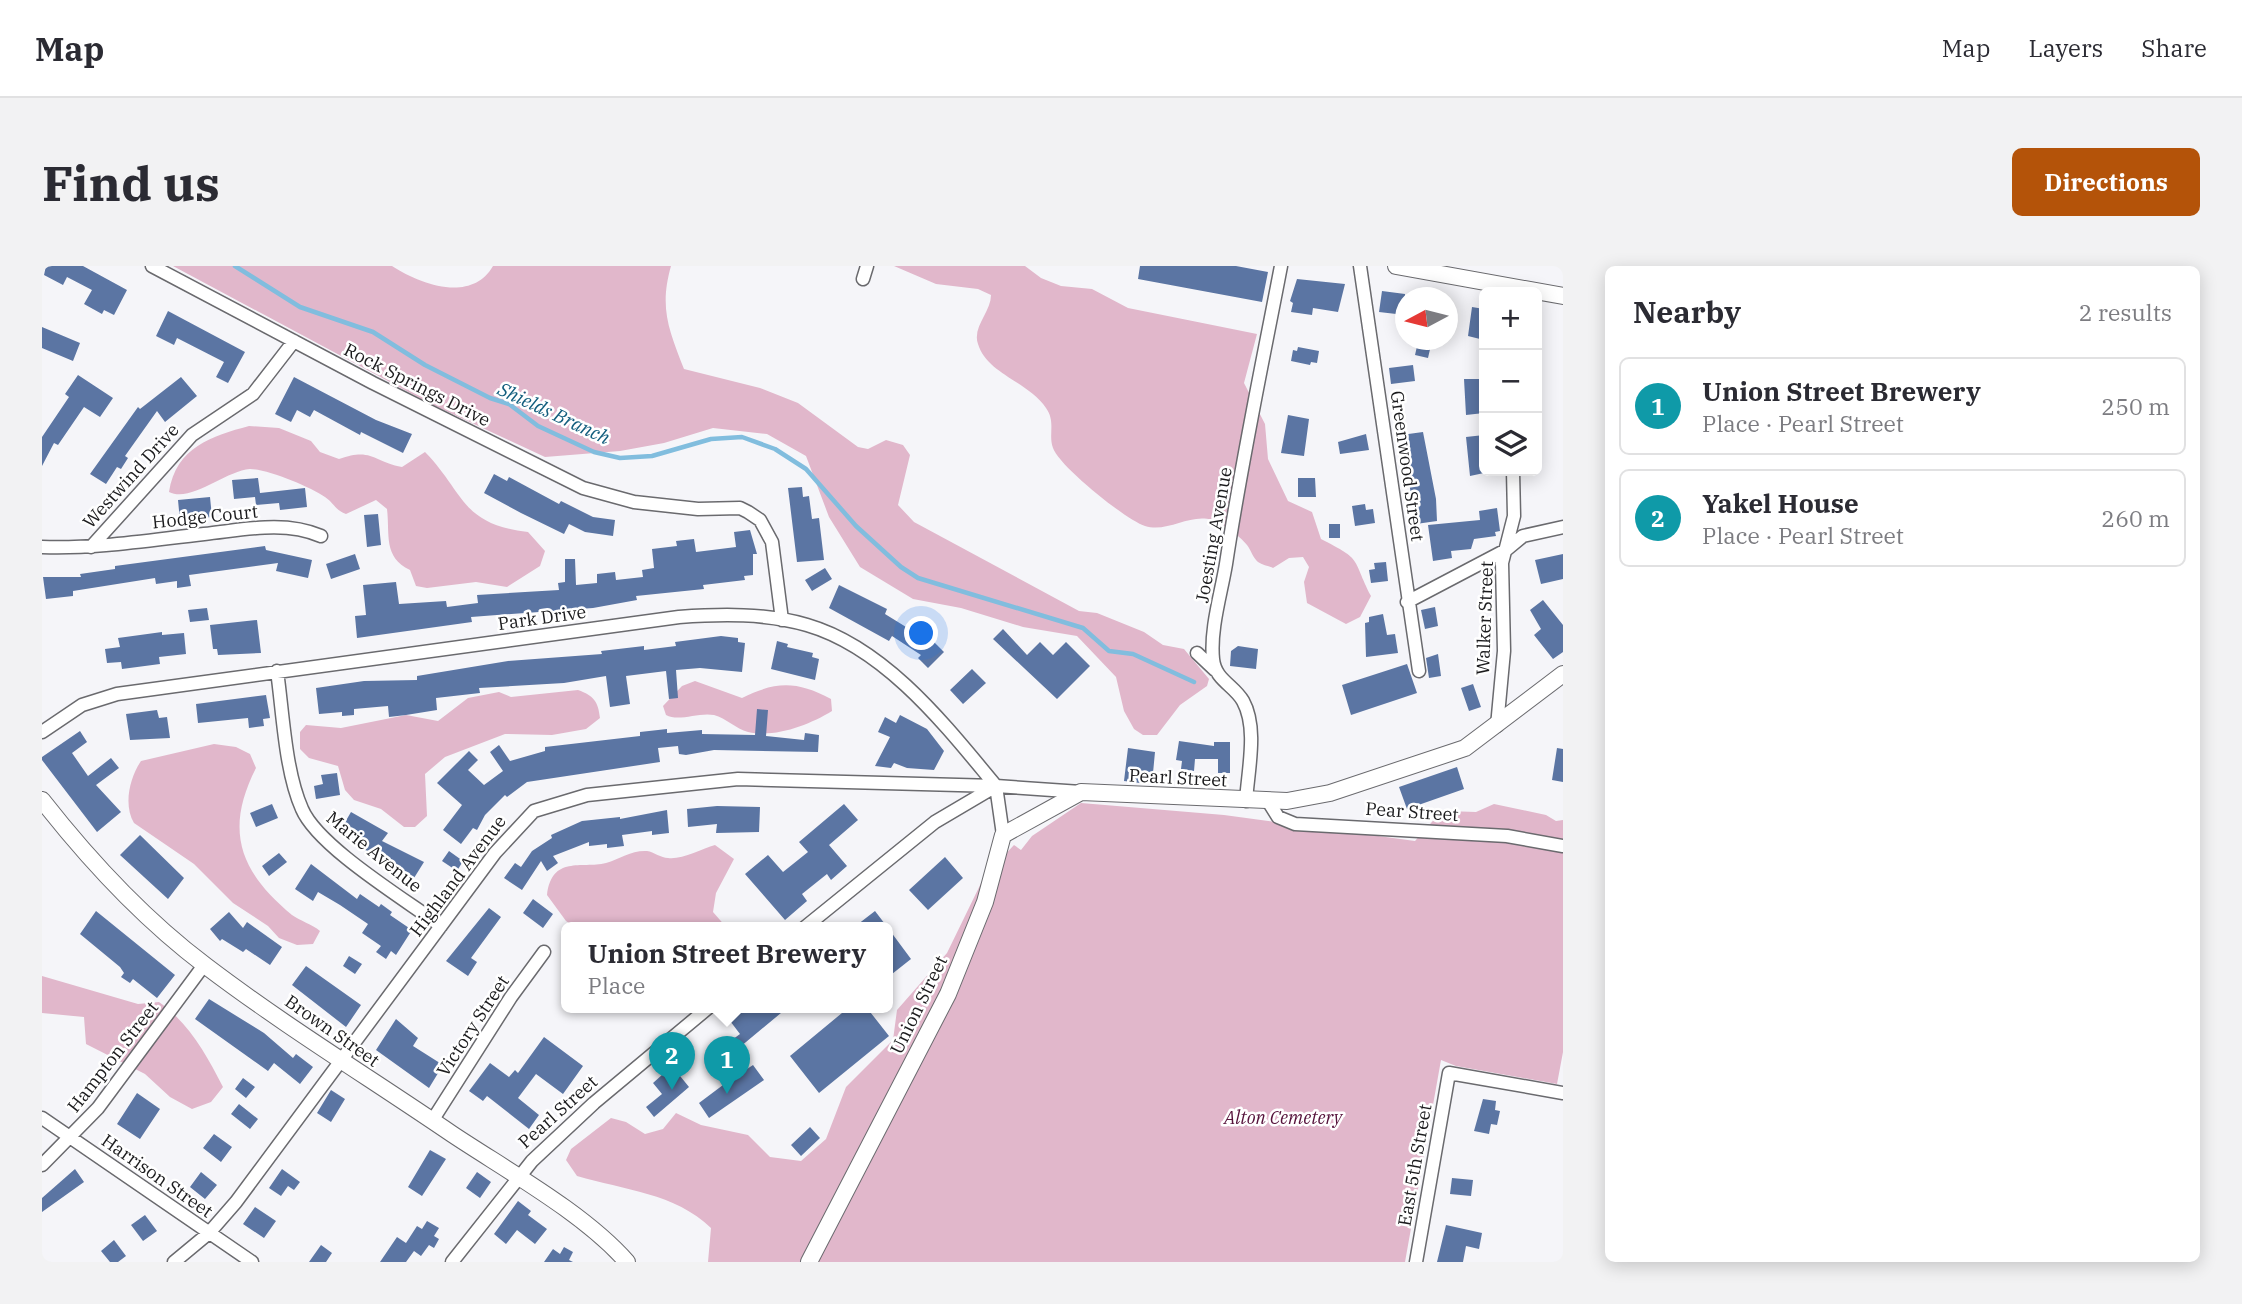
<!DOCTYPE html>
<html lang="en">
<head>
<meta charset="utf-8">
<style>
	body { margin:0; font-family:"IBM Plex Serif",serif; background:#f2f2f3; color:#2b2b33 }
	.controls { position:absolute; right:21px; top:21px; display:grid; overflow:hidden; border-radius:10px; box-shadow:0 4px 18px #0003 }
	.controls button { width:63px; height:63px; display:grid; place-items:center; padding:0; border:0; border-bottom:2px solid #e1e1e2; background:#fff; color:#2b2b33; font:35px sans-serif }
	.compass { position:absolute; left:1353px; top:21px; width:63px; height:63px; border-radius:50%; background:#fff; box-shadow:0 4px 18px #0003; rotate:263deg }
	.you { position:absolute; left:880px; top:368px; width:24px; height:24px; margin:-18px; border:5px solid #fff; border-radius:50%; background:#1a73e8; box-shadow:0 0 0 10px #1a73e833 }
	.badge { display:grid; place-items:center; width:46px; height:46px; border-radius:50%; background:#b45309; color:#fff; font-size:23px; font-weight:700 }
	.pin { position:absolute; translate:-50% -58px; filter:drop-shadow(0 2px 4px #0008) }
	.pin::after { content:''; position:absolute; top:37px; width:24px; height:21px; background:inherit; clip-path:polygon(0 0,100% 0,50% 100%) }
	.popup { position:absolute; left:519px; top:656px; width:332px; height:91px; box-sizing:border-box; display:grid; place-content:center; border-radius:10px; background:#fff; filter:drop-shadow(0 2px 5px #0005); font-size:23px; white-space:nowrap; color:#7c7c81 }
	.popup b { font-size:26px; color:#2b2b33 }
	.popup::after { content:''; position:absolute; left:50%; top:100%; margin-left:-14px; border:14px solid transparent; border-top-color:#fff }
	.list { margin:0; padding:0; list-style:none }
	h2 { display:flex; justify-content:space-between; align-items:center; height:91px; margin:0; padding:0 28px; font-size:30px }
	h2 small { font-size:23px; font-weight:400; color:#7c7c81 }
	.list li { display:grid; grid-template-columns:46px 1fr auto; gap:21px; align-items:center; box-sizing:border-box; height:98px; margin:0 14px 14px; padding:0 14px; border:2px solid #e1e1e2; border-radius:10px }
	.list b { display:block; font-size:26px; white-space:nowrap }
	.list p { margin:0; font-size:23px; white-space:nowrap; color:#7c7c81 }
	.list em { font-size:23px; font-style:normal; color:#7c7c81 }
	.icon { flex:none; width:38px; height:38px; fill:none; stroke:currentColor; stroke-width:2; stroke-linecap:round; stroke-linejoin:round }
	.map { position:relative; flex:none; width:1521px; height:996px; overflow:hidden; border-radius:10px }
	header { display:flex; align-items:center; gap:42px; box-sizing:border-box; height:98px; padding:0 35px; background:#fff; border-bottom:2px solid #e1e1e2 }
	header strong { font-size:33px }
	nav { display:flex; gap:38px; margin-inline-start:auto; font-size:24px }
	.intro { display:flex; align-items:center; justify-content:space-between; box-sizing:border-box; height:168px; padding:0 42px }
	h1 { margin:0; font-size:49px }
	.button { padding:18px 32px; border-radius:10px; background:#b45309; color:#fff; font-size:24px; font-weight:700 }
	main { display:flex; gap:42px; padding:0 42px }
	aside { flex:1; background:#fff; border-radius:10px; box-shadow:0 4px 18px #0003 }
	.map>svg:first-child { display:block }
	.green { fill:#e1b7cb }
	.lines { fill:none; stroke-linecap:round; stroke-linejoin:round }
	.stream { stroke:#81bdde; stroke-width:4.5 }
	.building { fill:#5b75a3 }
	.street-casing { stroke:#6a6a6e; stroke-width:15 }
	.secondary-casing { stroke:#6a6a6e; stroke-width:18 }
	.street { stroke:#fff; stroke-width:12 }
	.secondary { stroke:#fff; stroke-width:16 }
	.labels { text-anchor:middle; stroke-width:5; stroke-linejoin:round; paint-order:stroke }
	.street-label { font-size:18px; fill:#1b1b1d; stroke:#fff }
	.park-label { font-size:18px; font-style:italic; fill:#56123b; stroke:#fff }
	.water-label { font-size:19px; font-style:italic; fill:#135e7e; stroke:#fff }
</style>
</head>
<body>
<header>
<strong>Map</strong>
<nav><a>Map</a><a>Layers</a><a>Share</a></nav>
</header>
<div class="intro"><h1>Find us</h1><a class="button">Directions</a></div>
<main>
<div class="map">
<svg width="1521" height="996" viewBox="0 0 1521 996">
	<rect width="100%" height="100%" fill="#f5f5f9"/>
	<path class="green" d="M131 0H350C379 19 430 37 451 0H629C617 42 627 64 642 103L718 122 756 137 816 181 826 183 844 174 861 179 868 189 856 239 872 256 1037 345 1055 347 1102 366 1121 379 1142 383 1167 413 1165 420 1138 439 1115 469H1101L1092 463 1082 445 1074 411 1035 370 981 361 919 342 871 333 818 301 787 251 764 190 725 168 671 162 622 177 578 185 503 191 387 137Z
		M852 0H983L999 12 1019 20 1050 23 1086 42 1215 68 1202 117 1223 158 1226 193 1246 235 1270 246 1279 273C1322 295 1309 291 1329 330L1318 351 1304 358 1265 337 1262 316 1267 301 1261 291 1247 292 1231 302C1227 300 1220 299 1216 296 1211 292 1209 284 1205 279 1198 270 1180 257 1170 254 1148 247 1126 267 1103 260 1084 254 1017 200 1011 182 1006 168 1014 156 1004 142 987 116 945 108 936 78 930 61 949 46 949 29L936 23 894 18Z
		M207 160 237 162 269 175 278 186 297 193C330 181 332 196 360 201L383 186C423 227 418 258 486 266L503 285 498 300 465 321 434 316 385 322 374 320 368 304C341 291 348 269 345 243L334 234 304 248C293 244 292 237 283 231 269 221 225 203 208 203 183 205 149 237 127 226 134 181 170 170 207 160Z
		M653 415 700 432C734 415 755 415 789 433L790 445C767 459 734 472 706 466 694 463 684 452 672 449 656 446 637 456 624 449L621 440 640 420Z
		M536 424C552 430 556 435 558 452L544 463 510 469 463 468 403 491 383 508 385 550 373 561H362L339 543 312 534 303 524 296 500 267 492 258 483V466L264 459 299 462 364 449 396 455 426 432 457 426 469 431Z
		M172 478 194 481 208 488 214 502C182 565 198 606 250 649 258 655 270 658 278 665L271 678 255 679 237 672 226 660 191 637 152 598 92 557C81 539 88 511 99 495Z
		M1039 537 1182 549 1373 575 1397 548 1405 545 1434 546 1452 538 1504 549 1514 555 1521 554V786L1515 818 1414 800 1399 794 1363 996H666L669 962C633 927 582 924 535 910L524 894 529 883 569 852 584 856 603 868 621 863 634 847 659 859 706 869 728 891 759 895 784 873 804 821 851 774 855 744 905 687 942 611 972 579 979 584 990 570Z
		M673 579 692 593 674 627 671 646 685 662H534L524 655 505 629C510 589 539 603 564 597 578 593 590 584 605 585 612 586 619 592 626 592 639 594 660 583 673 579Z
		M0 710 96 738 117 736C147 757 164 788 181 821L169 836 150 843 128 831 103 808 44 778 42 751 0 747Z"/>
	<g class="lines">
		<path class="stream" d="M193 0 258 41 331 66 383 99 448 132 467 138 496 160 552 186 578 192 610 190 669 173 700 171 733 183 764 203 814 260 859 301 876 312 1041 362 1067 385 1091 388 1152 416"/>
	</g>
	<path class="building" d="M4 0H41L85 24 72 49 62 44 60 48 42 38 50 24 25 11 21 19 2 9Z
		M1098 0H1194L1226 6 1220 36 1096 13Z
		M1255 13 1303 18 1296 46 1271 42 1270 49 1249 46 1251 37 1248 35Z
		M1340 25 1363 28V49L1337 46Z
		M1430 41 1442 43V67L1439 66 1438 73 1426 70Z
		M126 45 203 86 186 117 174 111 182 96 135 72 132 79 114 70Z
		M0 61 38 77 31 95 0 82Z
		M1376 76 1389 79 1386 92 1373 89Z
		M1256 81 1277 85 1275 97 1269 96 1268 99 1249 95 1251 84 1255 85Z
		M1371 99 1373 115 1349 118 1347 102Z
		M36 109 71 132 58 151 42 141 16 179 12 177 0 200V171L27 131 23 128Z
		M139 111 155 130 123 156 115 145 83 190 86 192 79 203 75 201 64 218 48 208 96 141 98 143Z
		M252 111 334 154 370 168 361 187 319 166 318 169 272 144 268 151 255 144 249 156 233 148Z
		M1422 113H1442V147L1424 149Z
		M1246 149 1267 153 1262 190 1239 187Z
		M1381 166 1394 233 1395 255 1374 258 1359 169Z
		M1324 168 1327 184 1298 188 1296 176Z
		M1442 169V207L1428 210 1424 171Z
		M452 208 465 215 467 211 517 238 519 235 551 251 573 254 571 270 543 266 527 258 522 268 479 247 442 227Z
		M216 212 218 227 263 222 265 241 238 244 237 237 214 239 213 231 192 233 190 214Z
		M1256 212H1273L1274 231H1256Z
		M760 221 761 231 767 230 770 253 777 252 782 294 755 296 746 222Z
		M168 231 170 251 138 255 136 234Z
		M1323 238 1324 244 1331 243 1333 257 1313 260 1310 240Z
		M1455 242 1458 265 1453 266 1454 270 1432 273 1429 283 1409 285 1410 292 1391 295 1386 259 1438 254 1437 245Z
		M336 248 339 279 325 281 322 249Z
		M1287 258H1298V272H1287Z
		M708 264 715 288H711V309L702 310 703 314 661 319 662 323 594 330 595 334 551 342 429 351 430 356 315 372 313 350 324 349 321 319 354 316 357 338 404 335 405 341 436 337 435 329 517 324 516 317 523 316V293H533L534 319 555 317V308L573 306 574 314 601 311 600 304 612 302 610 283 635 280 634 275 652 273 654 286 694 281 692 266Z
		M223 280 224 284 270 294 266 312 234 305 236 297 147 309 149 320 135 322V315L114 318 113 312 31 325V330L4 333 1 311H39L38 308 73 303V300Z
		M313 288 318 303 289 313 284 298Z
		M1521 288V313L1499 318 1493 294Z
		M1344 296 1346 315 1329 317 1327 304 1333 303 1332 297Z
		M783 302 790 313 770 325 763 314Z
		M797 319 845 343 843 348 890 377 892 376 902 386 886 402 876 392 879 389 850 370 847 375 787 342Z
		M1501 334 1521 359V386L1511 393 1492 369 1499 363 1488 344Z
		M1393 341 1396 360 1383 363 1379 344Z
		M165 342 167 354 148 356 146 344Z
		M1341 348 1345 369 1353 368 1356 387 1324 391 1323 357 1327 356V351Z
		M215 354 219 387 176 389 175 383H171L168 359Z
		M961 363 985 389 998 376 1011 389 1024 376 1048 400 1015 433 951 373Z
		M120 366V369L142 367 144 388 117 391 118 398 80 403 79 396 65 397 63 383 78 381 76 372Z
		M679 370 696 372V376L703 377 700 406 658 402 634 404 636 432 627 433 624 405 584 410 588 438 568 441 564 410 522 417 437 422 438 427 394 432 395 444 364 449 347 451 346 440 312 443V449L300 450V446L277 448 274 422 322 415 375 414V410L466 395 560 388 559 385 602 380V384L634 380 633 376Z
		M735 375 746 378 745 381 771 387 770 391 777 393 773 414 729 403Z
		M1196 380 1216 383 1214 403 1188 400 1189 385Z
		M1396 388 1399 410 1387 412 1384 392Z
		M1365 398 1375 427 1309 449 1300 419Z
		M930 403 944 417 921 438 908 424Z
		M1431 418 1439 441 1427 445 1419 422Z
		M224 429 228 452 221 453 222 460 207 462 206 452 156 457 154 438Z
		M715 443 726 444 724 470 762 474 763 467 777 469 776 486 672 484 644 489 637 488 636 480 616 482 618 496 485 516 465 531 463 529 443 549 435 564 431 562 419 578 401 564 420 539 395 517 427 485 436 494 426 504 442 519 461 505 448 486 457 479 468 495 503 485V481L598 470V466L625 463V467L660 464V468L713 469Z
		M115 444 117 452 125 451 128 472 88 474 84 448Z
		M858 449 885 463 902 485 892 504 865 502 852 497 849 502 833 500 848 471 836 466 843 451 854 457Z
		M38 465 45 476 30 487 46 510 69 492 77 502 54 519 79 546 55 566 0 494V491Z
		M1137 475 1172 480V476H1188V507H1176V493H1153L1152 505 1139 503 1140 495 1134 494Z
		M1086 482 1113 486 1111 507 1100 505 1098 517 1082 515Z
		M1515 482 1521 483V516L1510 514Z
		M1415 501 1422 523 1365 543 1357 521Z
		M295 507 298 529 274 533 272 520 281 518 279 509Z
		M230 538 236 552 214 561 208 547Z
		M802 538 816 554 787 579 805 600 789 614 785 608 760 628 765 635 743 654 703 608 726 589 741 606 766 586 757 576Z
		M675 540 718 541 717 566 674 567 675 558 646 561 645 543Z
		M625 544 627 567 610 569V565L580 569 582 580 565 582V578L547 580V576L511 590 516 597 505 605 499 595 480 624 462 612 473 597 479 601 490 585 510 572 509 569 540 555 578 551V553Z
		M309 546 346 567 340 575 382 596 372 612 346 600 319 581 321 577 309 569 312 564 302 558Z
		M98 569 142 612 126 633 78 589Z
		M407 585 421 595 415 605 400 595Z
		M237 587 245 596 227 610 220 600Z
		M903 591 921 612 886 644 867 624Z
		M269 598 315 633 318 628 337 641 339 638 350 646 348 649 370 664 354 689 349 685 344 693 334 686 339 680 320 667 326 658 298 639 276 626 271 635 253 623Z
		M491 633 511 648 501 662 481 647Z
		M447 642 459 651 429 692 435 696 426 710 404 695Z
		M54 645 133 709 115 732 91 713 88 717 79 711 82 707 78 701 38 668Z
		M833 645 846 662H811Z
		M187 646 201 662 205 656 240 681 228 699 204 683 201 686 180 673 178 675 168 663Z
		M846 662 869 693 850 708 846 702Z
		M307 690 320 698 313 708 301 700Z
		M264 700 319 739 304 761 250 719Z
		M167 733 222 767 251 792 254 788 271 801 258 818 232 797 226 805 153 753Z
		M688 742H745L692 786 705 803 711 799 722 814 667 852 657 837 681 819 663 794 698 768 682 747Z
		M806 742H825L847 770 777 827 748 790Z
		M354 753 376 772 371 780 401 799 387 822 334 784Z
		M502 771 541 800 521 828 494 808 476 832 497 849 487 863 445 830 441 835 427 825 448 797 467 811 473 804 476 807Z
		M630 800 647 821 612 851 604 841 620 828 611 817Z
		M201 812 213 821 204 832 193 823Z
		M289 824 303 833 289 856 275 847Z
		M95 827 118 843 98 873 75 858Z
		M1441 833 1454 835 1453 844 1458 845 1455 859 1449 858 1447 868 1432 865Z
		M197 838 216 853 208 863 189 848Z
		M768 861 778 872 759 890 749 879Z
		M172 868 190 881 179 896 161 882Z
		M388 884 404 893 380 930 366 921Z
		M33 903 42 916 0 946V932Z
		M240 903 258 916 252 924 246 920 239 930 227 922Z
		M159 906 175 919 163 933 148 921Z
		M435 906 449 916 438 932 424 922Z
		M1410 912 1431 914 1429 930 1408 928Z
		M476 935 489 945 486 949 505 963 493 978 475 964 464 978 452 968Z
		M213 941 234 955 222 972 201 958Z
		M103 949 115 965 101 975 89 959Z
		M385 955 397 962 392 970 397 973 392 982 387 979 379 990 372 985 364 996H338L355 971 364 977 375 960 380 963Z
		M1404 959 1440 967 1437 983 1424 980 1421 996H1395Z
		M72 974 84 990 76 996H68L59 985Z
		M279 979 290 987 284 996H267Z
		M522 981 531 986 527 994 531 996H502L511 983 518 988Z"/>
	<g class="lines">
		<defs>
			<path id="street" d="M110 0 331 117 541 222 592 236 656 243 698 242 706 246 718 254 730 276 740 354
				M1318 0 1377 405
				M821 13 825 0
				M0 281C54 283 108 274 162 268 201 264 242 254 279 270
				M49 281 150 169 211 128 252 75
				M1365 336 1464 284 1481 270 1521 261
				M1155 387 1173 404
				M235 405C241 447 243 505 260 543 276 581 364 634 399 660
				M1455 460 1462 385 1460 297 1472 250 1471 205
				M0 466 40 439 75 428 637 351C679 348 724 347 765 359 844 382 904 460 954 520
				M954 520 961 569
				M1204 535C1206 504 1216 462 1201 435 1192 419 1173 414 1171 393 1168 363 1179 328 1184 298 1199 198 1220 99 1239 0
				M1226 535 1236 551 1253 558 1465 570 1521 580
				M762 662 893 556 954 520 1039 526
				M0 852 210 996
				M390 855 469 731 502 686
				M0 899 56 842 162 699
				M132 996 167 967 194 936 453 587 492 545 545 529 696 513 954 520
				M410 996 490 895 552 837 666 742
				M1374 996 1407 807 1521 827"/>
			<path id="secondary" d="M1354 0 1521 30
				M0 534C47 594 103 654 164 700 243 760 328 812 410 868 464 904 542 947 585 996
				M767 996 906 728 943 636 961 569 1039 526 1245 535 1288 527 1423 482 1521 408"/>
		</defs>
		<use href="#street" class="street-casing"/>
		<use href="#secondary" class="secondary-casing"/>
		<use href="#street" class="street"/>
		<use href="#secondary" class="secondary"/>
	</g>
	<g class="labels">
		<g class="street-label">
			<text transform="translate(375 119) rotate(27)" y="6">Rock Springs Drive</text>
			<text transform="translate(1365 200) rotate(82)" y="6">Greenwood Street</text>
			<text transform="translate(89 210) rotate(-48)" y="6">Westwind Drive</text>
			<text transform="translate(163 251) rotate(-6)" y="6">Hodge Court</text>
			<text transform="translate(1172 269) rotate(-80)" y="6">Joesting Avenue</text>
			<text transform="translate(500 352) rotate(-8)" y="6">Park Drive</text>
			<text transform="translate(1443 352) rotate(-88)" y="6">Walker Street</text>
			<text transform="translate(1136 512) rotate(3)" y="6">Pearl Street</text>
			<text transform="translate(1370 546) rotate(4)" y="6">Pear Street</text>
			<text transform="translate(332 586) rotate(39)" y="6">Marie Avenue</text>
			<text transform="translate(416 610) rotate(-53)" y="6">Highland Avenue</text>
			<text transform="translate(877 739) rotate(-64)" y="6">Union Street</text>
			<text transform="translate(431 760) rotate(-57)" y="6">Victory Street</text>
			<text transform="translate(290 765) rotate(35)" y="6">Brown Street</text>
			<text transform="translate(71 791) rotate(-52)" y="6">Hampton Street</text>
			<text transform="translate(516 846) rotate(-42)" y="6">Pearl Street</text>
			<text transform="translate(1373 899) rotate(-80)" y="6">East 5th Street</text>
			<text transform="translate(115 910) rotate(35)" y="6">Harrison Street</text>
		</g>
		<g class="park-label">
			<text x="1241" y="858">Alton Cemetery</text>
		</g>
		<g class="water-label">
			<text transform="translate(512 147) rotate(25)" y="7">Shields Branch</text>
		</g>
	</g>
</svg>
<div class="controls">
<button>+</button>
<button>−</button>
<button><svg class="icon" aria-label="layers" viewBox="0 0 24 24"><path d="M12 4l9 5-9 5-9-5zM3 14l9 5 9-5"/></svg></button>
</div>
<svg class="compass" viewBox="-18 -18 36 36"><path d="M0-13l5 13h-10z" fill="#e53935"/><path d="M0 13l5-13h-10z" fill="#7c7c81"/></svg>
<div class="you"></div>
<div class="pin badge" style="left:685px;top:828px;background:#0f9aa8">1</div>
<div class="popup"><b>Union Street Brewery</b>Place</div>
<div class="pin badge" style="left:630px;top:824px;background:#0f9aa8">2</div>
</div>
<aside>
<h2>Nearby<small>2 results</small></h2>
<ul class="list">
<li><span class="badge" style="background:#0f9aa8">1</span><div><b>Union Street Brewery</b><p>Place · Pearl Street</p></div><em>250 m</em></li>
<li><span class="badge" style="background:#0f9aa8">2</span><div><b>Yakel House</b><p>Place · Pearl Street</p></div><em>260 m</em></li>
</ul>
</aside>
</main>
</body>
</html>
